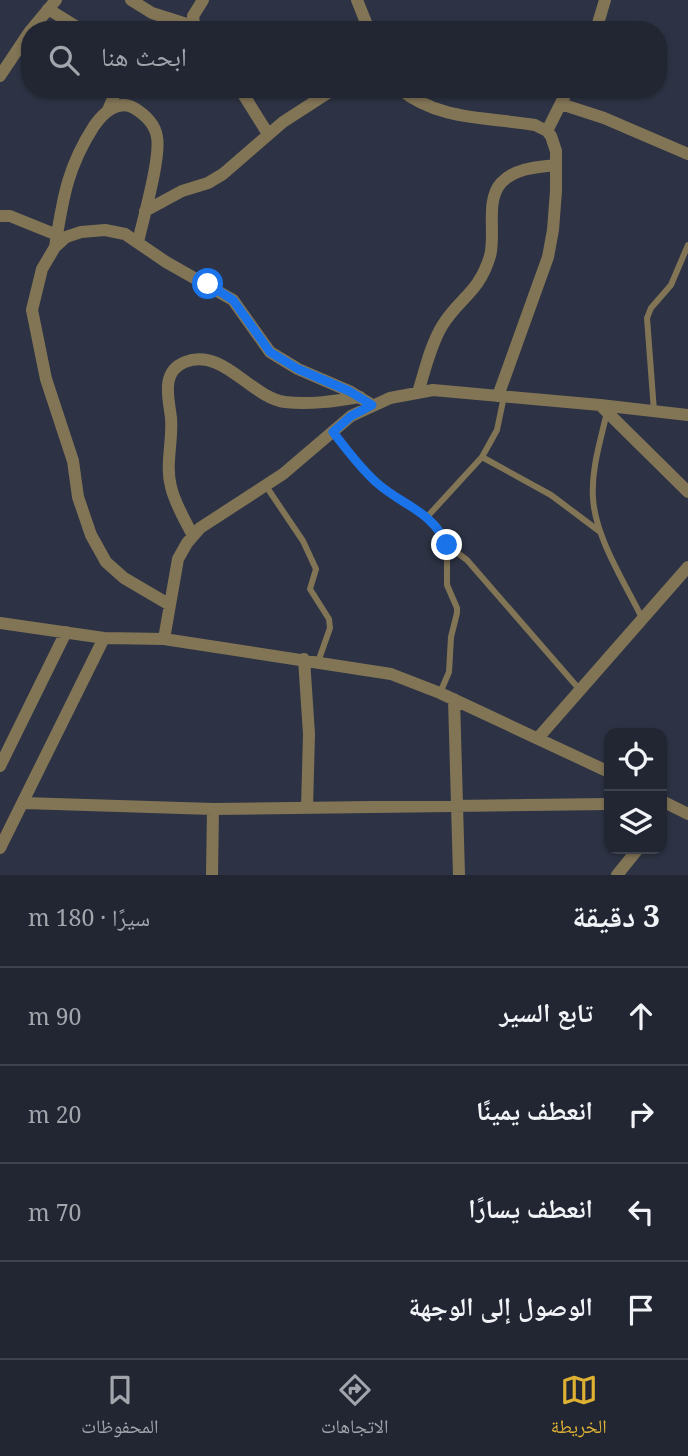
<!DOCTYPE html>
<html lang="ar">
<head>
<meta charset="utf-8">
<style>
	body { margin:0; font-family:"Noto Serif","Noto Naskh Arabic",serif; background:#2a2e3b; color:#f1f3f6; direction:rtl }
	.controls { position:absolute; right:21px; bottom:21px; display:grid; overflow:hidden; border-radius:14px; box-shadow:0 2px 5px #0004 }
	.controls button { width:63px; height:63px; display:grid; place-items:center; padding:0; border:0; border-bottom:2px solid #3f434e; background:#222633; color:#f1f3f6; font:35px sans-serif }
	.stop { position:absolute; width:21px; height:21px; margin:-16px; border:5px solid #1a73e8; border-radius:50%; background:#fff }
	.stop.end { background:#1a73e8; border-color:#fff; box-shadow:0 2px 7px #0008 }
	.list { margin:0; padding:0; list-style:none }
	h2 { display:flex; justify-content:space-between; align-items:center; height:91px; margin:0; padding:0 28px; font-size:30px }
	h2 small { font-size:23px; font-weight:400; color:#a2a5ac }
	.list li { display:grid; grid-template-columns:46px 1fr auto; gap:21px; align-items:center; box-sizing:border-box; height:98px; padding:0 28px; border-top:2px solid #3f434e }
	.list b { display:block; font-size:26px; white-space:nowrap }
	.list em { font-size:23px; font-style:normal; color:#a2a5ac }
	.icon { flex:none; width:38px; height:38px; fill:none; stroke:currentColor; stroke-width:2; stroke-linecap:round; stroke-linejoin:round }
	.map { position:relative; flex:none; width:688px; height:875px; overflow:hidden; direction:ltr }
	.search { position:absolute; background:#222633; box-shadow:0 2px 5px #0004; left:21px; right:21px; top:21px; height:77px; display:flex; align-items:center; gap:18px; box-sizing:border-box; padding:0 24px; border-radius:28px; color:#a2a5ac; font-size:26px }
	.sheet { height:483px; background:#222633 }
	nav { display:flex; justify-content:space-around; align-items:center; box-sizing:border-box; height:98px; border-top:2px solid #3f434e; background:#222633; font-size:19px; color:#a2a5ac }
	nav a { display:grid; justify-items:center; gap:4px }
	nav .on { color:#deb133 }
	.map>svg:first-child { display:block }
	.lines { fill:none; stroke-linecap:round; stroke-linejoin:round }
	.lane { stroke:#827556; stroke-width:6 }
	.street { stroke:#827556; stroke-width:12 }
	.route { stroke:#1a73e8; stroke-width:9 }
</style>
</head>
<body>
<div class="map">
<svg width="688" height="875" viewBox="0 0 688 875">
	<rect width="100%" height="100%" fill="#2d3344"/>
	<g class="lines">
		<path class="lane" d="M654 411 647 318 651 308 671 285 688 245
			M607 412C601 439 591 469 593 498 595 537 625 583 642 618
			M333 432 359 465 380 485 431 520 438 527 447 545V585L457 608V613L451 637 449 672 440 693
			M482 457 551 495 599 531
			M266 486 303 541 316 569 310 589 329 619 330 628 318 662
			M427 517 482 457 497 430 504 396
			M447 545 467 560 580 690"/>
		<path class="street" d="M131 0 152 13 193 26
			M357 0 369 30
			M48 9 82 30
			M31 30 56 0
			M195 30 193 16 203 0
			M596 30 605 0
			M0 76 30 31
			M240 89 268 134
			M400 89C439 121 488 117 535 125L547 131 551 136 556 151V191L553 230 548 257 498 396
			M561 104 604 118 688 154
			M108 110 117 89
			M547 131 568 89
			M145 211 182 191 208 183 223 174 283 122 334 89
			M0 216H10L57 235
			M55 247C63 198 67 168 94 126 103 113 118 99 134 108 144 114 155 124 157 137 161 158 143 219 138 242
			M418 392C425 371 430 346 442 326 459 298 479 293 490 256 496 234 485 201 501 183 515 168 537 167 556 165
			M600 405 688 492
			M193 536C185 520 175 504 171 487 165 465 173 441 171 418 169 399 160 372 185 362 223 347 250 397 285 402 310 405 336 401 360 397
			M170 605 124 578 106 562 91 535 78 497 73 461 46 379 32 310 42 269 55 247 66 237 81 232 105 230 125 234 166 262 233 300 270 352 298 369 349 391 372 405
			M0 623 104 638 164 639 391 674 440 693 609 772
			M164 639 178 559 187 543 200 528 283 474 351 416 390 398 433 390 600 405 688 415
			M304 659 309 734 307 808
			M454 699 459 875
			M538 738 688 567
			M0 766 66 632
			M662 801 688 814
			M24 803 213 809 609 804
			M0 848 104 638
			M212 875 213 809
			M617 875 638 849"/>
	</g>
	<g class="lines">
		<path class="route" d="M208 284 233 300 270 352 298 369 349 391 372 405 351 416 333 432C347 450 360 468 377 483 403 506 431 510 447 545"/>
	</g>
</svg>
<div class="controls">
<button><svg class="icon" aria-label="locate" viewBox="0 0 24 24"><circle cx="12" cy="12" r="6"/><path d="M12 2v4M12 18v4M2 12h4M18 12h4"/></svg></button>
<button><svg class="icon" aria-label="layers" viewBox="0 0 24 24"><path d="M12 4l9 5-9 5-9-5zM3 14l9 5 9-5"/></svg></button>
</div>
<div class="stop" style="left:208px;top:284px"></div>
<div class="stop end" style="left:447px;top:545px"></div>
<div class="search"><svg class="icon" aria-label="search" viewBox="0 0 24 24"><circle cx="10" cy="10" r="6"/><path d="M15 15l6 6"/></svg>ابحث هنا</div>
</div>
<section class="sheet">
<h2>3 دقيقة<small>سيرًا · 180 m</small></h2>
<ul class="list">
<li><svg class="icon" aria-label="ahead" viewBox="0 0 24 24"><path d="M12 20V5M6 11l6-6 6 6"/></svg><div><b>تابع السير</b></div><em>90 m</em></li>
<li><svg class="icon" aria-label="right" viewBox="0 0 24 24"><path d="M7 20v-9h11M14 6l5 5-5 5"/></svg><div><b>انعطف يمينًا</b></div><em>20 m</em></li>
<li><svg class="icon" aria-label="left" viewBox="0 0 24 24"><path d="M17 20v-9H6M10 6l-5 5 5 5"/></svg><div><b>انعطف يسارًا</b></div><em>70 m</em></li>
<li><svg class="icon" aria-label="arrive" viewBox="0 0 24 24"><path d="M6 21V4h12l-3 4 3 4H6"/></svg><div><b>الوصول إلى الوجهة</b></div></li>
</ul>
</section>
<nav>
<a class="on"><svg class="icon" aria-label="map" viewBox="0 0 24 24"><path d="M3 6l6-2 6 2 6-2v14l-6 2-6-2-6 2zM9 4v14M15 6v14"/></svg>الخريطة</a>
<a><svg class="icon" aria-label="directions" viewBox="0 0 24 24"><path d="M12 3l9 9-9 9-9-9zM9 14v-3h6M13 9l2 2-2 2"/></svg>الاتجاهات</a>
<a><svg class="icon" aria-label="saved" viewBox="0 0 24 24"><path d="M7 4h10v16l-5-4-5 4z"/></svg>المحفوظات</a>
</nav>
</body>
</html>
